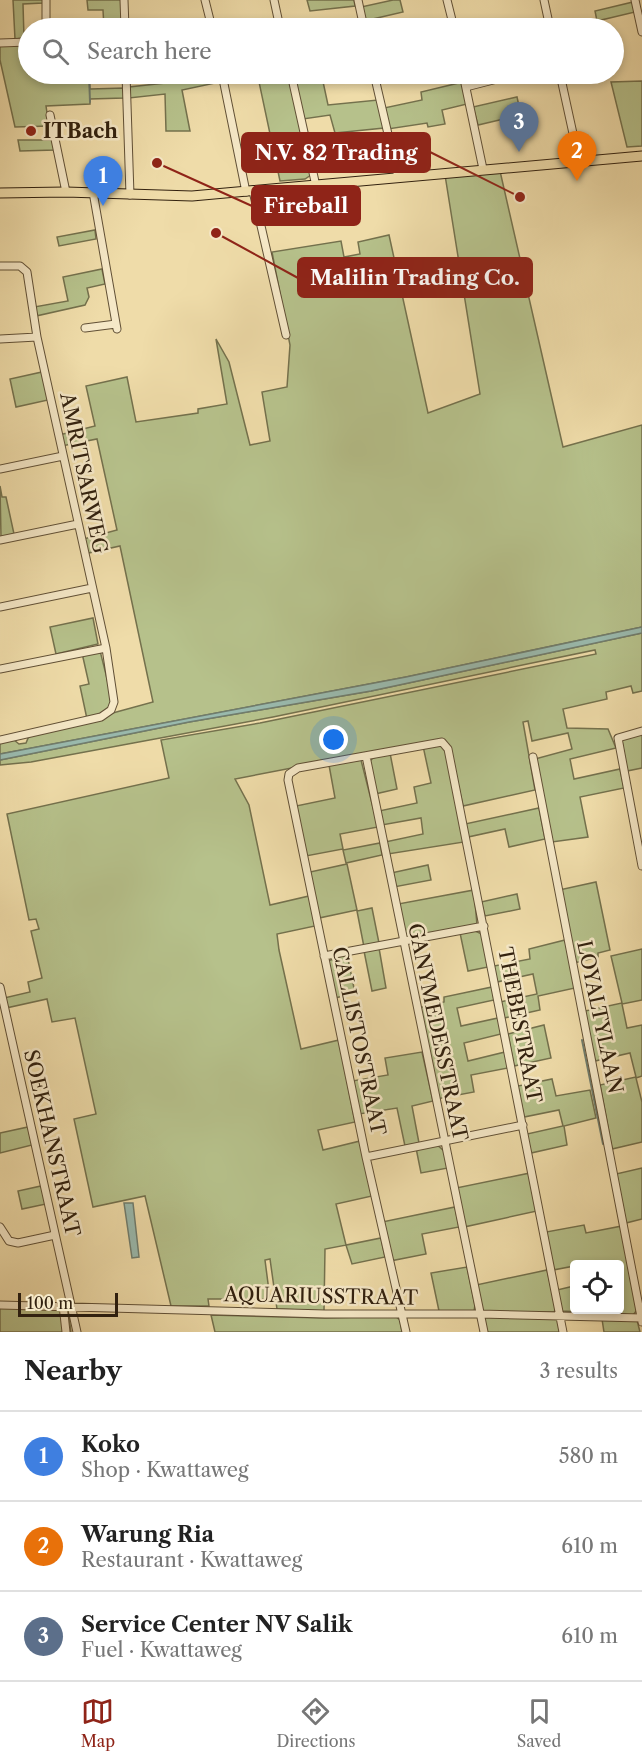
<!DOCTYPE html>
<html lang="en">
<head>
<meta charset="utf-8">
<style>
	body { margin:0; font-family:"Libre Caslon Text",serif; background:#f2f2f2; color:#222 }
	.controls { position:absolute; right:18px; bottom:18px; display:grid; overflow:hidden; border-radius:6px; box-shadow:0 3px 9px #0003 }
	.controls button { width:54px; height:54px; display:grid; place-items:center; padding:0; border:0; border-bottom:2px solid #e0e0e0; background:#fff; color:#222; font:30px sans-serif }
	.scale { position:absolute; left:18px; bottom:15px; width:100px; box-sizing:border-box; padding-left:6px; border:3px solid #32210f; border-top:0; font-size:16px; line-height:21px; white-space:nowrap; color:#32210f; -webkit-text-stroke:4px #f5e8c7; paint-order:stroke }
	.you { position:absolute; left:334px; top:740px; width:21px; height:21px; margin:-15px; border:4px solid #fff; border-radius:50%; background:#1a73e8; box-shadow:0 0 0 9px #1a73e833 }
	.badge { display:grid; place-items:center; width:39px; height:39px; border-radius:50%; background:#8f2418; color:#fff; font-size:20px; font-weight:700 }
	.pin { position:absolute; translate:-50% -50px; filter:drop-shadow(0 2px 3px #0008) }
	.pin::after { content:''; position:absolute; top:32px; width:21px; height:18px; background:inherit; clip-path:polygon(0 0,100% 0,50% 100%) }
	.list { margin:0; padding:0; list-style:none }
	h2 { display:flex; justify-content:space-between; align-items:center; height:78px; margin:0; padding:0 24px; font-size:26px }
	h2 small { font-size:20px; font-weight:400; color:#767676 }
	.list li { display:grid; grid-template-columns:39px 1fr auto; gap:18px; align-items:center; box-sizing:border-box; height:90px; padding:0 24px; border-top:2px solid #e0e0e0 }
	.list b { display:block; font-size:22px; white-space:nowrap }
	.list p { margin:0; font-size:20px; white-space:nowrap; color:#767676 }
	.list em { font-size:20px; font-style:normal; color:#767676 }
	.icon { flex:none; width:33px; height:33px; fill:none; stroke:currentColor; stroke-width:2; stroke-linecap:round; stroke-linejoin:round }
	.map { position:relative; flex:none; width:642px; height:1332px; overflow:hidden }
	.search { position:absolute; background:#fff; box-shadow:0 3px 9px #0003; left:18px; right:18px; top:18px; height:66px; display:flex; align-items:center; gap:15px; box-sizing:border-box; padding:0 21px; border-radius:33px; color:#767676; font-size:22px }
	.sheet { height:348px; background:#fff }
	nav { display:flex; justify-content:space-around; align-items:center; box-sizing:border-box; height:84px; border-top:2px solid #e0e0e0; background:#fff; font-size:16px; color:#767676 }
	nav a { display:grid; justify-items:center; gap:3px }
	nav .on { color:#8f2418 }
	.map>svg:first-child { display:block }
	.green { fill:#b6c18b; stroke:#74714d; stroke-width:1.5 }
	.water { fill:#9abaae; stroke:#707d6e; stroke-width:1.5 }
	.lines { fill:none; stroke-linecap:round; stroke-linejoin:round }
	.stream { stroke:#707d6e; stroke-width:2 }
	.minor-casing { stroke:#615036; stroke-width:9 }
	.major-casing { stroke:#32210f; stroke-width:11 }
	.minor { stroke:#f5e8c7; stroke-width:7 }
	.major { stroke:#efdca9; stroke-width:9 }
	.poi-dot { fill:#8f2418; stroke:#f5e8c7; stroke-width:2 }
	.labels { text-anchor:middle; stroke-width:5; stroke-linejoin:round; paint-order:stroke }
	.poi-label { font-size:20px; font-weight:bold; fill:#32210f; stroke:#f5e8c7; text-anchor:start }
	.street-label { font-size:20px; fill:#32210f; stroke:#f5e8c7 }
	.leader { fill:none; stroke:#8f2418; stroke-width:2 }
	.callout-dot { fill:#8f2418; stroke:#f5e8c7; stroke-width:2 }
	.callout { fill:#8f2418; stroke:#8f2418; stroke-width:2 }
	.callout-label { font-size:21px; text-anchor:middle; font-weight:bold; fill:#fff }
</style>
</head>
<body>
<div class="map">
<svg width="642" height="1332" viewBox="0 0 642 1332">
	<rect width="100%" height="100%" fill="#efdca9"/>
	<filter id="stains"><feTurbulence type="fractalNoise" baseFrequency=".00333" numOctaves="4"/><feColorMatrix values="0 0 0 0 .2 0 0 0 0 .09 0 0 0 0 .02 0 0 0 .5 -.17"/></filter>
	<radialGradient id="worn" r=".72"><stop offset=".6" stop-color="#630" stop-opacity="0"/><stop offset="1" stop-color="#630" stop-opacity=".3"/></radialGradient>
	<path class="green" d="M13 0H43V3L23 4 24 38 15 39Z
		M87 0H121L122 28H104L103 10H88Z
		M307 0H354L355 6 310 11Z
		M393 0H400L403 12 364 21 361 7Z
		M633 2 635 12 597 21 595 11Z
		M28 44V74H89L90 89 124 88V98L90 99V104L46 106 49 126 15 127 0 60V45Z
		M166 74H182L183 78 219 74 220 82 182 90 190 131H166L165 94 129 98V87L165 83Z
		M322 77 328 105 378 100 384 128 335 133 330 115 303 119 294 79Z
		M290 78 311 175 305 179 280 181 259 82Z
		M642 81V146L627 147 611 82Z
		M463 82 467 104 442 110 445 124 428 127 427 123 388 129 384 108 422 100 421 92Z
		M517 97 521 115 478 125 473 107Z
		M18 140H52L55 150 20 151Z
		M500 171 563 447 642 425V627L406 677 0 754V743L14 740 19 744 26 743 29 736 153 702 120 546 84 554 80 540 117 530 97 439 62 446 59 435 95 426 86 386 127 377 136 422 198 413V409L227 404 216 339 229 362 250 445 270 441 262 392 287 387 290 345 272 252 341 241 344 257 360 254 358 242 389 235 428 413 480 394 445 175Z
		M95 230 96 239 59 246 57 237Z
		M102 269 105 284 87 288 89 297 85 305 36 316 34 307 68 301 63 277Z
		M42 372 48 400 16 407 10 379Z
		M0 486 2 497H6L14 534 1 537Z
		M93 618 98 644 56 654 50 627Z
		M642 633V691L633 693 631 686 606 692 607 699 563 709 567 728 608 729 616 748 570 759 574 779 620 769 624 788 580 797 588 837 552 842 535 759 572 749 568 733 532 741 528 721 523 722 535 790 463 806 450 747 437 740 235 779 249 805 270 905 309 896 315 926 277 934 279 950 301 1049 339 1040 355 1122 318 1130 323 1150 360 1141 372 1196 336 1204 346 1245 381 1238 385 1257 352 1264 346 1245 325 1249 324 1311 277 1309 270 1259 265 1260 270 1299H208L209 1306H171L145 1196 93 1207 74 1119 96 1114 75 1018 52 1022 47 999 6 1008 4 998 30 992 28 982 42 978 31 931 39 929 36 919 29 920 7 814 169 778 161 740 260 723 596 654 595 650 273 717 31 762 0 765V760L189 722 371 691Z
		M100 650C102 662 115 700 109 709 105 716 94 717 87 719L80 686 89 684 82 653Z
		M642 733V768L627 771 622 741 625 738Z
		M440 744 446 751 464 842 388 854 385 842 423 834 421 818 382 825 379 811 417 803 414 787 431 783 423 746Z
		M390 753 397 789 375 794 369 762 373 758Z
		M361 760 378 827 340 834 343 849 306 856 296 806 335 798 329 765Z
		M539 808 545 839 509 847 505 829 468 837 465 824Z
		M380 843 382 855 346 863 343 850Z
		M347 864 357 910 319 918 310 872Z
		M428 865 431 880 394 887 391 873Z
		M596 882 610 950 598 953V957L574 963 559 890Z
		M474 890 477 925 408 938 404 937 398 904Z
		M517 894 520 909 485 916 481 902Z
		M372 908 379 943 364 947 357 911Z
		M475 931 482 934 488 967 468 971 460 933Z
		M565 940 575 988 538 996 540 1010 504 1018 500 1002 537 994 533 974 497 982 494 966 530 959 529 949Z
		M379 948 386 988 372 991 364 951Z
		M642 949V1000L622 1004 627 1028 642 1025V1076L636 1078 642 1102V1142L612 1149 600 1085 636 1077 630 1053 595 1061 585 1011 622 1003 611 956Z
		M347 954 355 993 335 998 328 961Z
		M492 987 494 1000 457 1008 461 1026 498 1018 501 1034 464 1043 468 1061 505 1052 508 1068 471 1075 474 1092 437 1099 418 1008 444 1002V997Z
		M544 1025 551 1058 514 1066 508 1034Z
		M422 1052 433 1101 412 1106 419 1143 405 1146 397 1108 359 1114 352 1081 388 1075 385 1058Z
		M552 1079 556 1096 590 1090 596 1118 564 1126 567 1145 531 1153 527 1134 563 1126 559 1110 524 1117 518 1086Z
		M28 1127 32 1145 0 1153V1133Z
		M436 1144 444 1151 448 1168 421 1173 416 1148Z
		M642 1168V1219L626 1223 616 1174Z
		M530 1173 537 1211 464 1227 456 1188Z
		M41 1186 46 1204 22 1209 18 1191Z
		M455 1207 459 1227 422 1234 426 1254 390 1261 382 1222Z
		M584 1225 586 1233 622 1226 637 1310 633 1315 562 1311 557 1290 574 1286V1310H620V1264L590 1263 553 1270 546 1232Z
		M467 1267 475 1305 474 1311H439L431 1273Z
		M547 1270 556 1309 554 1312H483L481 1310 476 1285Z
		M0 1308 68 1309 71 1332H0Z
		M211 1315 325 1318 395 1316 400 1320 402 1332H215Z
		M485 1316 555 1318 559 1321 561 1332H485L483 1319Z
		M602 1319 637 1320 640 1332H604Z"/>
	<path class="water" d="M642 627V633L371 691 189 722 0 760V754L406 677Z
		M124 1203H133L139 1257 132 1258Z"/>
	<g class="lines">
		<path class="stream" d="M89 74 90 102
			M582 1040 603 1144"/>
		<defs>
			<path id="minor" d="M46 0V28
				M124 0 125 28
				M205 0 212 28
				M274 0 280 28
				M358 0 364 28
				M447 0 454 28
				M544 0 550 28
				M635 0 642 32
				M0 43 28 42
				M126 74 130 195
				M222 74 246 192
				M291 74 316 186
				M374 74 398 177
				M463 74 483 169
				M560 74 579 161
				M466 87 501 78
				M50 115 66 192
				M253 191 286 335
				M93 192 117 329
				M0 266H20L27 272 37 337 106 648 114 702 111 710 101 717 0 740
				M85 328 116 324
				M0 339 37 337
				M0 469 63 456
				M0 540 78 524
				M0 607 92 588
				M0 669 106 648
				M642 731 618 738 642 866
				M366 756 484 1332
				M533 757 642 1322
				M324 956 484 926
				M0 987 77 1332
				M366 1157 523 1125
				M0 1227 9 1241 18 1243 55 1235
				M0 1305 325 1314H480L642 1318
				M63 1305 66 1332
				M406 1332 366 1157 288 780 289 774 298 768 442 742 448 749 563 1332"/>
			<path id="major" d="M0 193 66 192 192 196 642 156"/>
		</defs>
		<use href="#minor" class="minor-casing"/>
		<use href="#major" class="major-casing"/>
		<use href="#minor" class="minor"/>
		<use href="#major" class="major"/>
	</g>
	<circle class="poi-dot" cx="31" cy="131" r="6"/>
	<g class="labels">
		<g class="poi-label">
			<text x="43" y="138">ITBach</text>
		</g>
		<g class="street-label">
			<text transform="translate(84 473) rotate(78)" y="7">AMRITSARWEG</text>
			<text transform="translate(600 1017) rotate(78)" y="7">LOYALTYLAAN</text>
			<text transform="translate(520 1025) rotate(79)" y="7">THEBESTRAAT</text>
			<text transform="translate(438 1032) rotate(78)" y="7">GANYMEDESSTRAAT</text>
			<text transform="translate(359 1041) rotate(78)" y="7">CALLISTOSTRAAT</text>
			<text transform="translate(52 1143) rotate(77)" y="7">SOEKHANSTRAAT</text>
			<text transform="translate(321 1296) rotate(1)" y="7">AQUARIUSSTRAAT</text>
		</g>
	</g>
	<path class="leader" d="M520 197L430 152M157 163L252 206M216 233L298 278"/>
	<g class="callout-dot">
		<circle cx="520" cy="197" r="6"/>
		<circle cx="157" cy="163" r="6"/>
		<circle cx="216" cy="233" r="6"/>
	</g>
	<g class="callout">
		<rect x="242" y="133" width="188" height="39" rx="6"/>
		<rect x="252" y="186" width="108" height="39" rx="6"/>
		<rect x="298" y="258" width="234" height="39" rx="6"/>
	</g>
	<g class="callout-label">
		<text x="336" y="160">N.V. 82 Trading</text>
		<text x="306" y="213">Fireball</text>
		<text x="415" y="285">Malilin Trading Co.</text>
	</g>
	<rect width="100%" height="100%" filter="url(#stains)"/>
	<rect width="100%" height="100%" fill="url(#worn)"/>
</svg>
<div class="controls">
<button><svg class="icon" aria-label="locate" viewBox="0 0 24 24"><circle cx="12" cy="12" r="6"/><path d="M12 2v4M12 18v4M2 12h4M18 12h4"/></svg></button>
</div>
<div class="scale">100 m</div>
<div class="you"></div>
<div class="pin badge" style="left:103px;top:206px;background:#3f7fe0">1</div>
<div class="pin badge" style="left:577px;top:181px;background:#e8710a">2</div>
<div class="pin badge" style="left:519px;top:152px;background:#5c6f8a">3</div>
<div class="search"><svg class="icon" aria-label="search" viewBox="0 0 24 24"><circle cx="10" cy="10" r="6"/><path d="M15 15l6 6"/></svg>Search here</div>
</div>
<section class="sheet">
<h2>Nearby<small>3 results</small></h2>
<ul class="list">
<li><span class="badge" style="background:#3f7fe0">1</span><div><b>Koko</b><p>Shop · Kwattaweg</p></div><em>580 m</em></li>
<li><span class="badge" style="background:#e8710a">2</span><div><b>Warung Ria</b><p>Restaurant · Kwattaweg</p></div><em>610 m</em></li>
<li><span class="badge" style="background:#5c6f8a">3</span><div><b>Service Center NV Salik</b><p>Fuel · Kwattaweg</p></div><em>610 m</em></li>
</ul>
</section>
<nav>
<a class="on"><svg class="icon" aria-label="map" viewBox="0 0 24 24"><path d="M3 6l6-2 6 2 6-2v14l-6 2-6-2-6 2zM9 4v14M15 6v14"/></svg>Map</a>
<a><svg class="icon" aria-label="directions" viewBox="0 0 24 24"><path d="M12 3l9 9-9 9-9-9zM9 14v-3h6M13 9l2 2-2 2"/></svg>Directions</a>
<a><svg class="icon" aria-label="saved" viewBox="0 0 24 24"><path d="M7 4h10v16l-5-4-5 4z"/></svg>Saved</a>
</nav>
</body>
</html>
